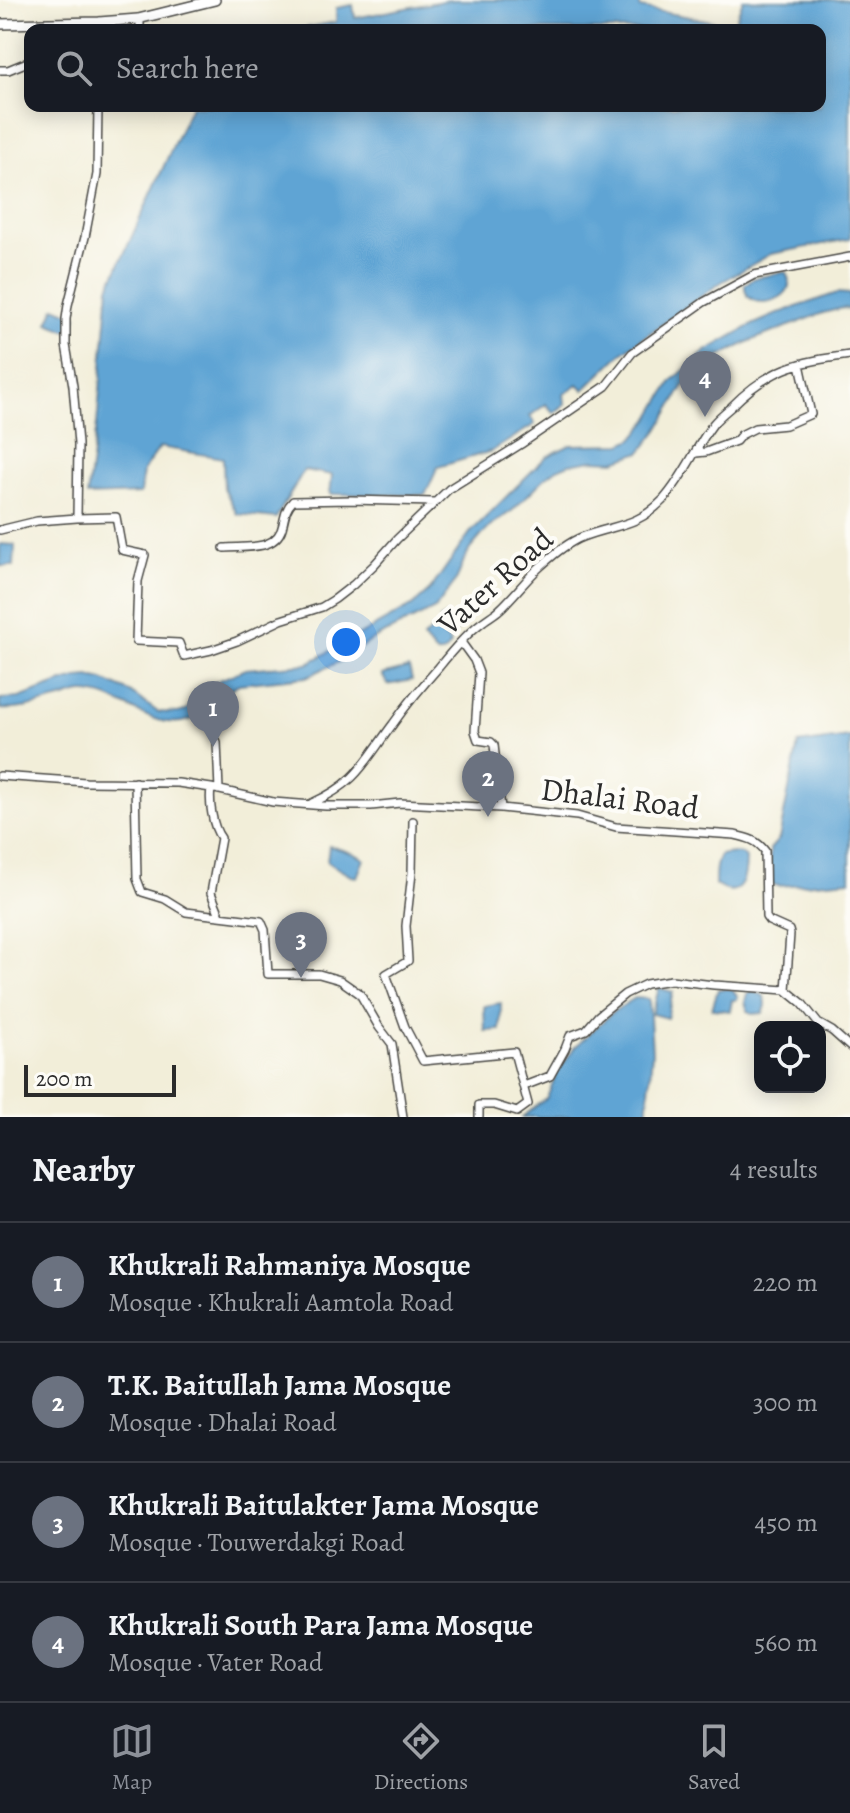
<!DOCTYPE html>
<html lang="en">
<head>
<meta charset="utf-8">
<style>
	body { margin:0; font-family:Alegreya,serif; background:#20242c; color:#f1f3f6 }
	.controls { position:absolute; right:24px; bottom:24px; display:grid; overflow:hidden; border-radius:16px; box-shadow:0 4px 20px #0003 }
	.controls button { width:72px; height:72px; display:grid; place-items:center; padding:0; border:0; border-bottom:2px solid #363941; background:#171b24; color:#f1f3f6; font:40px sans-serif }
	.scale { position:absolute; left:24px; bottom:20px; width:152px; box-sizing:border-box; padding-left:8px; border:4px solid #2b2b2b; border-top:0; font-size:22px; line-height:28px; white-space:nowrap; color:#2b2b2b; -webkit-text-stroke:6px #fdfcf7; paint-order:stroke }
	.you { position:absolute; left:346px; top:642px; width:28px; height:28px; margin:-20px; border:6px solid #fff; border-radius:50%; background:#1a73e8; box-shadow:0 0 0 12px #1a73e833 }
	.badge { display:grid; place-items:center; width:52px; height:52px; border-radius:50%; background:#8c9099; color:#fff; font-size:26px; font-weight:700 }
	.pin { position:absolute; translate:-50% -66px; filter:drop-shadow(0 2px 4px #0008) }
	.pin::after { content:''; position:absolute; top:42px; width:28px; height:24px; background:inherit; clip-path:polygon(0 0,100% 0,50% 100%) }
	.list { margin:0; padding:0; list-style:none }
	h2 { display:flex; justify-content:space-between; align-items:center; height:104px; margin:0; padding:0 32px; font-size:34px }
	h2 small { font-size:26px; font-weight:400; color:#9ea1a6 }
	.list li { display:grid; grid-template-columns:52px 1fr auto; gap:24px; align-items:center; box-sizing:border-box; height:120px; padding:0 32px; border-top:2px solid #363941 }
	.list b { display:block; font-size:30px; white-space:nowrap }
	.list p { margin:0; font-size:26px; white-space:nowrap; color:#9ea1a6 }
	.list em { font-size:26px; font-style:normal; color:#9ea1a6 }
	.icon { flex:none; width:44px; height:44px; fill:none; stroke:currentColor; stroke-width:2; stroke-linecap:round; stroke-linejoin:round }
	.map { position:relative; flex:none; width:850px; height:1117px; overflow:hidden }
	.search { position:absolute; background:#171b24; box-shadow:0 4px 20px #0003; left:24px; right:24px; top:24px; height:88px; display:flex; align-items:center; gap:20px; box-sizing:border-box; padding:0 28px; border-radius:16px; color:#9ea1a6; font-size:30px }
	.sheet { height:584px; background:#171b24 }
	nav { display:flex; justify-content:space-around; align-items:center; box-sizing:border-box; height:112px; border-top:2px solid #363941; background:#171b24; font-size:22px; color:#9ea1a6 }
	nav a { display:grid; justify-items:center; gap:4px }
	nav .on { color:#8c9099 }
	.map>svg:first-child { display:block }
	.water { fill:#5ea4d4; stroke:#446880; stroke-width:2 }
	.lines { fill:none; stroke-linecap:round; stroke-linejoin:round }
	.minor-casing { stroke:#494845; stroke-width:10 }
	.major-casing { stroke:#494845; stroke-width:12 }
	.minor { stroke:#fff; stroke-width:7 }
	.major { stroke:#fff; stroke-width:9 }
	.labels { text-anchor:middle; stroke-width:8; stroke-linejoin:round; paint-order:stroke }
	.street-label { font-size:32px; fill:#2b2b2b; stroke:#fdfcf7 }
</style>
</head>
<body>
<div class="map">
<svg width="850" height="1117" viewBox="0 0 850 1117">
	<rect width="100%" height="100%" fill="#fdfcf7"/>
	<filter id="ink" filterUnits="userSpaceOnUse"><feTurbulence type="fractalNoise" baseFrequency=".0125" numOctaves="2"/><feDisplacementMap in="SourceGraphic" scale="16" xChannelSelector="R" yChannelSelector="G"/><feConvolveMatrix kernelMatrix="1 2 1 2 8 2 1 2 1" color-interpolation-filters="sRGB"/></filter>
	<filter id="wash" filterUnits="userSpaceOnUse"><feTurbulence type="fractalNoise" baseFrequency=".006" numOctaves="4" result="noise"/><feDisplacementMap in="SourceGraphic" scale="32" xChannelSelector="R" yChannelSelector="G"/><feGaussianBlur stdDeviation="1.8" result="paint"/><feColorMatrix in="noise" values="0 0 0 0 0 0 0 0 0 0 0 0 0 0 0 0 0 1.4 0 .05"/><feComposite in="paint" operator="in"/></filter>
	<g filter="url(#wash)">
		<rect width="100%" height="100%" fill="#f2eed9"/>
		<path class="water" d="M448 0H640V8L734 25 743 0H850V239L771 254 720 283 623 352 584 390 578 384 564 394 565 404 554 413 546 404 530 416 535 424 492 451 438 467 425 495 330 494 332 475 304 470 276 518 237 514 224 488 223 458 160 447 143 471 140 494 87 496 97 424 109 287 191 106H820V30H294L336 22V8L353 5 355 18Z
			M786 272C789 278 791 286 786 292 776 305 743 308 745 284L755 278Z
			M837 293 850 294V309L843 308 823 313 750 341 708 363 683 387 658 430 641 452 615 461 592 460 569 464 557 469 544 479 513 510 493 524 482 535 470 549 464 560 457 579 435 609 377 637 343 660 306 677 239 684C220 693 208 714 190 720 152 733 121 693 84 693 77 693 68 697 61 699 42 704 19 711 0 709V699L19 698 60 683 77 678 90 677 103 680 130 692 158 712 178 713 185 711 215 682 245 669 307 664 412 606 430 590 470 533 546 457 570 445 622 444 633 439 649 420 672 381 706 351 752 325 782 312Z
			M55 307 77 316 70 332 48 323Z
			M0 544 15 545 14 566H0Z
			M446 615 450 621 460 619 465 624 449 637 440 619Z
			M436 627 451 644C447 651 444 654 436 653L423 638Z
			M409 668 412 680 388 685 382 675Z
			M850 737V880L779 886 770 884V849L779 839 798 744Z
			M329 846C341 850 354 852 364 859L357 877 351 876 327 862Z
			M733 853 741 854 746 858C746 880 741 901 715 885 715 875 715 864 720 855Z
			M659 988 673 992 667 1018 652 1014Z
			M718 989H732L738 997 736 1000H732L730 1011 712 1009Z
			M753 992 763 995C767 1002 767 1006 763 1013L754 1014 748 1011 745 1002 747 994Z
			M635 998 649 999 652 1052 647 1117H522L547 1098 556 1075 575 1047 613 1012Z
			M501 1003 500 1030 485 1031 484 1006Z"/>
	</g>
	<g filter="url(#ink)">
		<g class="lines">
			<defs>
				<path id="minor" d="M140 30V22
					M0 70H8L30 61
					M696 453 706 452 736 441 741 435 755 428 786 425 811 414 800 364
					M77 518 116 517 122 550 145 555 138 581 136 641 179 643 184 656 211 650 237 641 281 620 322 607 335 599 353 585 374 565 397 539 449 489 521 444 606 386 632 353 704 302 754 275 850 257
					M0 530 37 521 77 518 78 444 73 386 66 345V319L68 305 85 237 97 174 98 106
					M224 548C246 546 278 552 283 524 285 515 286 508 293 501L351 500 434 502
					M461 642 474 660 479 673 475 731 478 740 491 742 494 745 501 808
					M217 742 219 790
					M0 776 86 782 178 783 211 788 273 802 326 806H371L400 803 501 808 577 816 616 827 735 835C748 838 757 840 765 851L766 917 769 921 789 930 790 934 786 990
					M135 782 137 879 142 892 165 899 186 912 261 921 265 930 268 974H319L340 980 360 994 379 1027 392 1044 403 1117
					M211 788C209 802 212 826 221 838L211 893 220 915
					M312 803C358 783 365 761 393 724 407 704 423 685 439 667 451 652 465 635 481 623 487 618 495 614 500 609 515 595 527 578 542 565 554 554 567 543 582 537 615 524 636 528 663 500 684 477 695 448 713 424 718 418 725 412 731 407 770 368 796 362 850 355
					M413 821 412 873 406 926 408 961 386 974 405 1027 423 1061 514 1052 528 1104 517 1112 494 1105H479V1117
					M524 1086 550 1076 565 1049 570 1036 586 1030 598 1016 625 994 646 984 671 980 714 985 786 990 802 1003 818 1023 832 1031 850 1047"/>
				<path id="major" d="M0 24 99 22 138 19 215 0"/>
			</defs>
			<use href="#minor" class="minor-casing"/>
			<use href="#major" class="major-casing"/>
			<use href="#minor" class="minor"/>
			<use href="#major" class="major"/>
		</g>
	</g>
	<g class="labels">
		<g class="street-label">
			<text transform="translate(495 581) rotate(-42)" y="11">Vater Road</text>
			<text transform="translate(620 798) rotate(7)" y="11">Dhalai Road</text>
		</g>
	</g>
</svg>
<div class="controls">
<button><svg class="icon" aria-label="locate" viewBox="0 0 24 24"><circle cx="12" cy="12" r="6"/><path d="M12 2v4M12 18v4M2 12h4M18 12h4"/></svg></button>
</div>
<div class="scale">200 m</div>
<div class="you"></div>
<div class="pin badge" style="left:213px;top:747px;background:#6b7280">1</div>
<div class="pin badge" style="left:488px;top:817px;background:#6b7280">2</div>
<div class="pin badge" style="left:301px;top:978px;background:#6b7280">3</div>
<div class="pin badge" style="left:705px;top:417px;background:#6b7280">4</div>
<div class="search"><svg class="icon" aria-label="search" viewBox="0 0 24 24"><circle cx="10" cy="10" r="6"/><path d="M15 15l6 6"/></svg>Search here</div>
</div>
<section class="sheet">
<h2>Nearby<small>4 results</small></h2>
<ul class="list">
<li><span class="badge" style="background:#6b7280">1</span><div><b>Khukrali Rahmaniya Mosque</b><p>Mosque · Khukrali Aamtola Road</p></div><em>220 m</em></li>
<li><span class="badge" style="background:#6b7280">2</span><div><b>T.K. Baitullah Jama Mosque</b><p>Mosque · Dhalai Road</p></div><em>300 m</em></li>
<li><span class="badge" style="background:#6b7280">3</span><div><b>Khukrali Baitulakter Jama Mosque</b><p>Mosque · Touwerdakgi Road</p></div><em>450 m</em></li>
<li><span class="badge" style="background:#6b7280">4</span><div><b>Khukrali South Para Jama Mosque</b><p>Mosque · Vater Road</p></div><em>560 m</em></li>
</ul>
</section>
<nav>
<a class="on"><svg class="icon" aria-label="map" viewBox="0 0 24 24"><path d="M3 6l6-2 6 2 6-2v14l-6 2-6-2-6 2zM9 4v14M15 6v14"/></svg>Map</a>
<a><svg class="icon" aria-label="directions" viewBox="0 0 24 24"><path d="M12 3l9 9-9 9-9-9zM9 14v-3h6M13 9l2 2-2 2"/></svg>Directions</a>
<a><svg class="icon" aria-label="saved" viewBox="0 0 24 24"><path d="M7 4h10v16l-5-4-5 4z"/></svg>Saved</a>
</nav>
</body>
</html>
